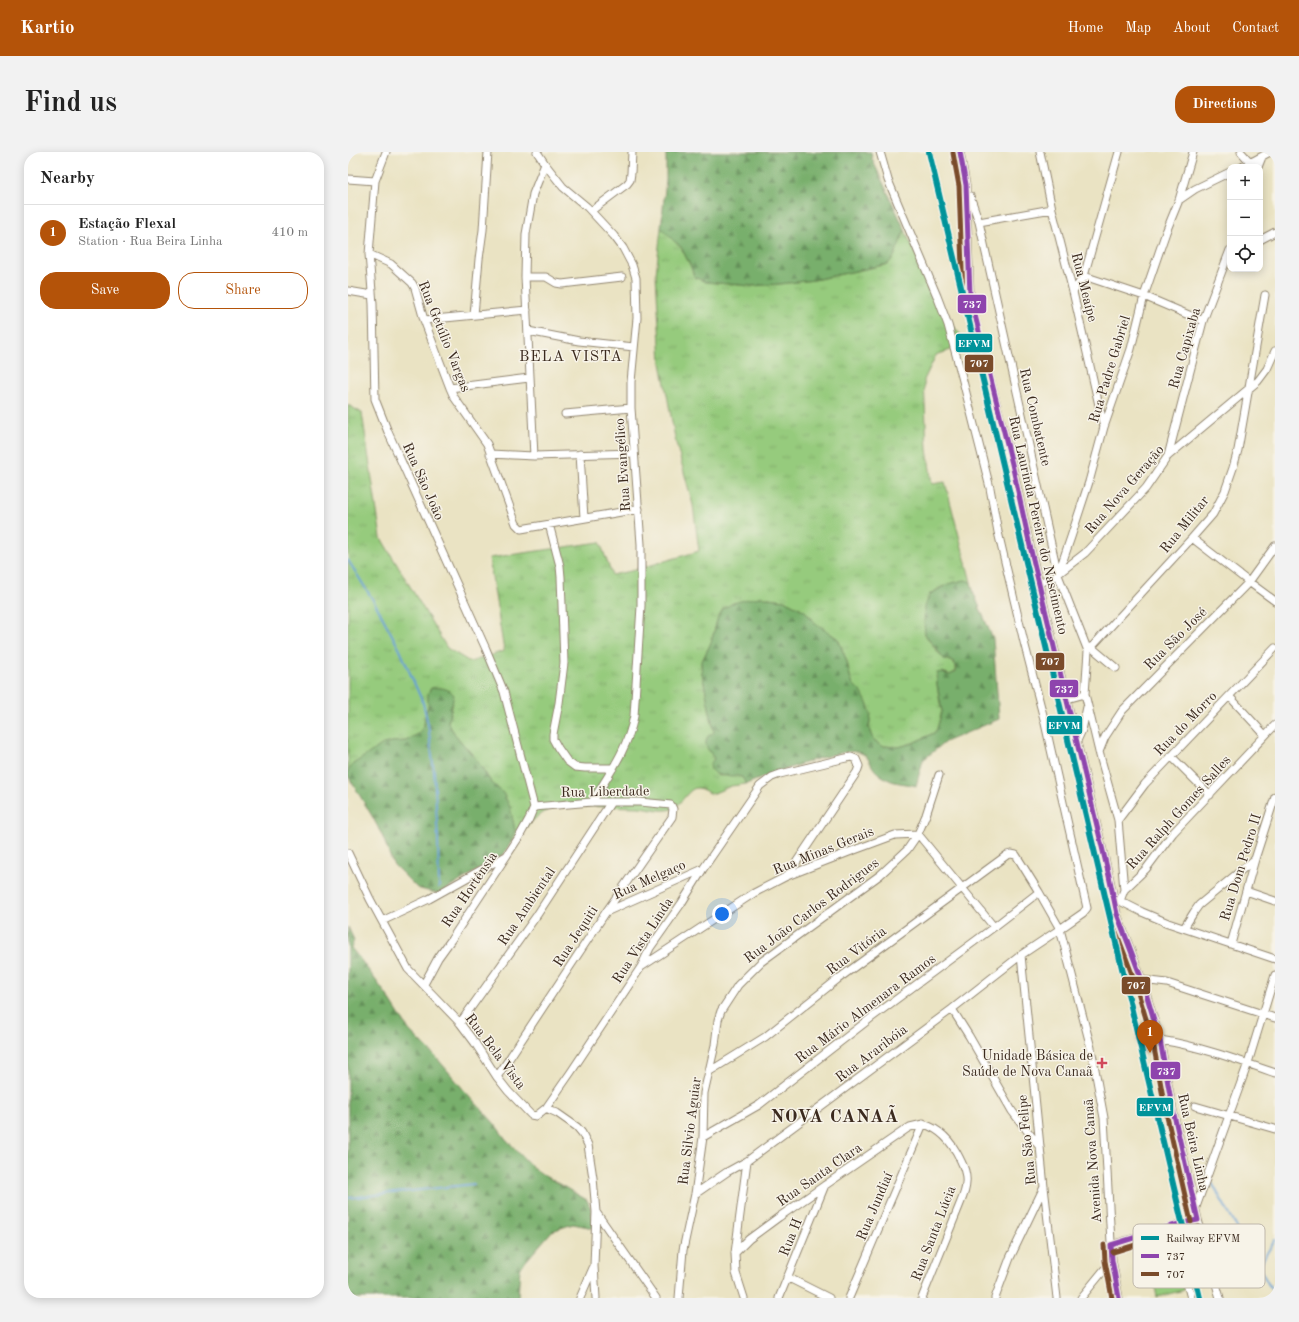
<!DOCTYPE html>
<html lang="en">
<head>
<meta charset="utf-8">
<style>
	body { margin:0; font-family:"Old Standard TT",serif; background:#f2f2f2; color:#222 }
	.controls { position:absolute; right:12px; top:12px; display:grid; overflow:hidden; border-radius:8px; box-shadow:0 2px 10px #0003 }
	.controls button { width:36px; height:36px; display:grid; place-items:center; padding:0; border:0; border-bottom:1px solid #e0e0e0; background:#fff; color:#222; font:20px sans-serif }
	.you { position:absolute; left:374px; top:762px; width:14px; height:14px; margin:-10px; border:3px solid #fff; border-radius:50%; background:#1a73e8; box-shadow:0 0 0 6px #1a73e833 }
	.badge { display:grid; place-items:center; width:26px; height:26px; border-radius:50%; background:#b45309; color:#fff; font-size:13px; font-weight:700 }
	.pin { position:absolute; translate:-50% -33px; filter:drop-shadow(0 1px 2px #0008) }
	.pin::after { content:''; position:absolute; top:21px; width:14px; height:12px; background:inherit; clip-path:polygon(0 0,100% 0,50% 100%) }
	.list { margin:0; padding:0; list-style:none }
	h2 { display:flex; justify-content:space-between; align-items:center; height:52px; margin:0; padding:0 16px; font-size:17px }
	h2 small { font-size:13px; font-weight:400; color:#767676 }
	.list li { display:grid; grid-template-columns:26px 1fr auto; gap:12px; align-items:center; box-sizing:border-box; height:56px; padding:0 16px; border-top:1px solid #e0e0e0 }
	.list b { display:block; font-size:15px; white-space:nowrap }
	.list p { margin:0; font-size:13px; white-space:nowrap; color:#767676 }
	.list em { font-size:13px; font-style:normal; color:#767676 }
	.actions { display:flex; gap:8px; padding:12px 16px }
	.actions a { flex:1; padding:9px 0; border:1px solid #b45309; border-radius:16px; text-align:center; font-size:14px; color:#b45309 }
	.actions .main { background:#b45309; color:#fff }
	.icon { flex:none; width:22px; height:22px; fill:none; stroke:currentColor; stroke-width:2; stroke-linecap:round; stroke-linejoin:round }
	.map { position:relative; flex:none; width:927px; height:1146px; overflow:hidden; border-radius:16px }
	header { display:flex; align-items:center; gap:24px; box-sizing:border-box; height:56px; padding:0 20px; background:#b45309; color:#fff }
	header strong { font-size:19px }
	nav { display:flex; gap:22px; margin-inline-start:auto; font-size:14px }
	.intro { display:flex; align-items:center; justify-content:space-between; box-sizing:border-box; height:96px; padding:0 24px }
	h1 { margin:0; font-size:28px }
	.button { padding:10px 18px; border-radius:16px; background:#b45309; color:#fff; font-size:14px; font-weight:700 }
	main { display:flex; gap:24px; padding:0 24px }
	aside { flex:1; background:#fff; border-radius:16px; box-shadow:0 2px 10px #0003 }
	.map>svg:first-child { display:block }
	.grass { fill:url(#grass-tufts); stroke:#687a4e }
	.forest { fill:url(#forest-firs); stroke:#5a6c45 }
	.garden { fill:#96cb7d; stroke:#687a4e }
	.lines { fill:none; stroke-linecap:round; stroke-linejoin:round }
	.stream { stroke:#649fd4; stroke-width:2 }
	.minor-casing { stroke:#928670; stroke-width:9 }
	.minor { stroke:#fff; stroke-width:7 }
	.bus-1-casing { stroke:#f7f3e8; stroke-width:8 }
	.bus-2-casing { stroke:#f7f3e8; stroke-width:8 }
	.bus-1 { stroke:#8e44ad; stroke-width:5 }
	.bus-2 { stroke:#7a4b2a; stroke-width:5 }
	.rail-1-casing { stroke:#f7f3e8; stroke-width:9 }
	.rail-1 { stroke:#00939a; stroke-width:6 }
	.poi-dot { fill:#d1495b; stroke:#f7f3e8; stroke-width:1.5 }
	.labels { text-anchor:middle; stroke-width:3; stroke-linejoin:round; paint-order:stroke }
	.street-label { font-size:14px; fill:#3b2a1e; stroke:#f7f3e8 }
	.poi-label { font-size:14px; fill:#3b2a1e; stroke:#f7f3e8; text-anchor:end }
	.neighbourhood-label { font-size:15px; letter-spacing:1px; fill:#3b2a1e; stroke:#f7f3e8 }
	.district-label { font-size:18px; font-weight:bold; letter-spacing:1px; fill:#3b2a1e; stroke:#f7f3e8 }
	.key { fill:#f7f3e8; stroke:#bfb7ab; stroke-width:1 }
	.key-label { font-size:11px; fill:#3b2a1e }
	.line-badge { stroke:#f7f3e8; stroke-width:1.5 }
	.badge-label { font-size:11px; text-anchor:middle; font-weight:bold; fill:#fff }
</style>
</head>
<body>
<header>
<strong>Kartio</strong>
<nav><a>Home</a><a>Map</a><a>About</a><a>Contact</a></nav>
</header>
<div class="intro"><h1>Find us</h1><a class="button">Directions</a></div>
<main>
<aside>
<h2>Nearby<small></small></h2>
<ul class="list">
<li><span class="badge">1</span><div><b>Estação Flexal</b><p>Station · Rua Beira Linha</p></div><em>410 m</em></li>
</ul>
<div class="actions"><a class="main">Save</a><a>Share</a></div>
</aside>
<div class="map">
<svg width="927" height="1146" viewBox="0 0 927 1146">
	<defs>
		<pattern id="grass-tufts" width="24" height="20" patternUnits="userSpaceOnUse"><rect width="24" height="20" fill="#96cb7d"/><path d="M3 7l-1-3M5 7V3M7 7l1-3M15 17l-1-3M17 17v-4M19 17l1-3" fill="none" stroke="#82ae6c"/></pattern>
		<pattern id="forest-firs" width="22" height="20" patternUnits="userSpaceOnUse"><rect width="22" height="20" fill="#78af6c"/><path d="M5 1l3.5 6h-7zM16 11l3.5 6h-7z" fill="#648f58"/></pattern>
	</defs>
	<rect width="100%" height="100%" fill="#f7f3e8"/>
	<filter id="ink" filterUnits="userSpaceOnUse"><feTurbulence type="fractalNoise" baseFrequency=".025" numOctaves="2"/><feDisplacementMap in="SourceGraphic" scale="8" xChannelSelector="R" yChannelSelector="G"/><feConvolveMatrix kernelMatrix="1 2 1 2 8 2 1 2 1" color-interpolation-filters="sRGB"/></filter>
	<filter id="wash" filterUnits="userSpaceOnUse"><feTurbulence type="fractalNoise" baseFrequency=".012" numOctaves="4" result="noise"/><feDisplacementMap in="SourceGraphic" scale="16" xChannelSelector="R" yChannelSelector="G"/><feGaussianBlur stdDeviation="0.9" result="paint"/><feColorMatrix in="noise" values="0 0 0 0 0 0 0 0 0 0 0 0 0 0 0 0 0 1.4 0 .05"/><feComposite in="paint" operator="in"/></filter>
	<g filter="url(#wash)">
		<rect width="100%" height="100%" fill="#eae3c3"/>
		<path class="grass" d="M313 76 326 89 333 95 343 115 347 125 358 130 404 134 431 132 466 128 540 112 557 78 590 155 620 192 588 203 576 228 579 297 584 332 597 330 623 430C608 426 594 435 582 442L577 482C583 490 588 500 596 506 601 511 609 508 608 518L602 523 594 520 588 524 592 552 594 559 589 577 586 581 565 591 551 595 534 594 526 588 523 583 521 575 522 570 514 541 505 532 502 524 499 510 490 487 466 470 457 459 436 448 412 445 370 465 363 491 353 511 354 521 366 580 364 582 360 598 363 601 366 607V609L371 624 386 623 394 625 398 632 383 634 364 642C360 640 354 637 350 636 339 635 333 657 319 658 309 659 301 656 291 655 264 654 236 655 209 654 188 662 177 676 162 692L155 642 143 630 128 607 108 584 100 571 102 561 105 551 80 554 77 564 76 574 70 582 58 589 44 590 5 612 0 619V253L14 261 33 386 99 496 122 510 156 499 141 406 252 390 264 423 283 419 351 399 345 353 328 291 313 211 308 122Z"/>
		<path class="forest" d="M318 0H523L524 7 557 78 546 105 540 112 466 128 431 132 404 134 358 130 346 125 343 115 333 95 326 89 313 76 318 27Z
			M617 428 623 430 626 442 645 487 651 567 597 590 575 608 568 634C558 631 548 632 539 627 535 625 529 621 526 617 521 610 521 603 510 600 494 595 416 625 398 632L394 625C383 622 371 627 363 618L362 612 366 607C362 598 354 595 360 584L364 582 366 580 354 521 353 511 363 491 370 465 375 457 385 451 400 447 412 445 436 448 457 459 466 470 490 487 499 510 502 524 505 532 514 541 519 551 523 562 521 575 523 583 526 588 534 594 551 595 565 591 586 581 589 577 594 559 589 533V521L594 520 602 523 607 520 609 516 606 510 596 507 577 482 576 470 577 454 582 442 600 432Z
			M83 536C92 535 101 536 106 543L102 561 100 571 108 584 128 607 143 630 155 641 162 655 167 678 162 692 156 702 91 742 69 736 45 712 34 683 24 664 0 624V619L5 612 35 592 44 590 58 589 70 582 76 574 77 564 80 554V541Z
			M0 775 6 788 3 796 13 808 40 845 61 878 88 905 115 937 146 971 157 986 184 1015 197 1024 239 1048 244 1059V1066L246 1076 225 1072 204 1079 172 1116 170 1146H0Z"/>
		<path class="garden" d="M828 1104 836 1138 809 1145 802 1110Z"/>
		<g class="lines">
			<path class="stream" d="M0 408 28 453 52 498 75 551 80 572 86 620 90 687 91 735
				M864 1031 927 1144
				M0 1046 126 1032
				M911 1114 927 1088"/>
		</g>
	</g>
	<g filter="url(#ink)">
		<g class="lines">
			<defs>
				<path id="minor" d="M38 0 27 29 21 102 25 152 27 247 40 280 138 497 156 540 186 655
					M189 0 197 12 215 35 239 55 266 84 275 96 284 113 288 126 289 166 283 230V256L293 392V454L286 564C280 597 261 622 244 650
					M612 0 618 33 622 143 629 175 664 312 684 403 761 724 769 762 794 828 812 888 824 954 850 1068 872 1146
					M692 0 704 57 725 140 756 275
					M893 0 903 11
					M894 15 922 0
					M910 15 914 5
					M0 27 27 29
					M622 44 631 70 710 423 740 499
					M831 48 847 37 882 20
					M243 59 279 32 282 28 283 21 284 0
					M631 70 704 57
					M912 88 927 80
					M21 102 43 112 64 131 67 136 76 168 102 236 106 245 139 292 168 372 173 377 291 357
					M736 124 796 144 855 169
					M177 125H198L208 131 214 132 274 125
					M0 139 24 143
					M725 140 736 124 771 0
					M126 163 131 107 135 78 140 0
					M76 168 179 158
					M180 179 231 189 286 195
					M102 236 181 226
					M217 262 283 256
					M142 302 186 304 286 301
					M232 302 236 366
					M186 304 177 125 178 82 185 42 197 12
					M820 304 855 169 882 98
					M201 372 212 414 213 425 216 511 211 551 205 582V587L210 596 219 609 227 615 237 616H265
					M844 386 901 430 927 449
					M710 422 737 401 798 336 820 304 910 229 919 217 927 199
					M691 431 710 423 723 385 741 330 756 275 783 197 796 144 818 80 831 48 845 0
					M743 495 768 516
					M881 544 917 583
					M719 547 737 542
					M729 589 734 578 739 555
					M751 600 757 585 774 559 901 430 927 394
					M823 604 862 643
					M770 668 797 632 927 496
					M0 701 22 747 60 817 112 871 127 891 149 925 160 939 183 963 188 964 198 956 223 920 293 815 302 796 333 752 355 717 412 634 424 625 432 622 498 606 503 605 508 607 511 614 509 620 439 724
					M776 738 770 668 751 600 737 542 740 499 844 386 865 362 877 339 885 316 890 298 917 143
					M898 739 927 749
					M768 749H772L794 760 820 771 927 807
					M772 749 776 738 798 717 825 681 927 573
					M258 760 355 717
					M34 769 81 747 158 704
					M836 776 846 760 851 753 907 707
					M883 792 907 707 927 645
					M673 803 696 1035 709 1146
					M293 815 406 741 439 724 501 700 547 683 570 682 646 775
					M794 828 819 831 927 866
					M76 832 90 806 103 788 171 685 181 667 186 655
					M604 857 621 884 664 959 691 994
					M112 871 189 763 263 650
					M812 888C851 894 890 908 927 921
					M362 919 417 885 490 827 659 703 663 702 668 703 691 740 712 777 743 896 756 966 764 1108 771 1146
					M149 925 258 760 324 665 325 657 323 653 292 650H244L186 655
					M847 954 927 977
					M198 956 209 961 229 975 234 981 240 993 245 1026 248 1060 246 1114 248 1146
					M355 985 411 953 523 866 646 775 691 740
					M347 1042 379 1020 399 1009 604 857 673 803 712 777 735 761 739 756 696 567 676 490 650 380 642 336 614 225 600 173 589 144 540 28 532 0
					M848 1055 900 911 927 823
					M248 1060 308 1146
					M824 1075 843 1146
					M763 1093 824 1075 834 1071 850 1068
					M387 1101 401 1087 431 1065 557 978 562 975 575 972
					M439 1125 481 1146
					M232 1146 245 1116
					M331 1146 335 1098 347 1042 355 985 356 941 367 893 370 868 373 859 390 833 413 810 532 723 559 698 570 682 578 663 591 623
					M396 1146 388 1121 387 1101 399 1009
					M431 1146 477 1033
					M501 1146 575 972
					M574 1146 612 1052C615 1045 618 1038 618 1031 619 1022 616 1015 612 1007 604 990 593 977 575 972
					M647 1146 662 1106 696 1035
					M733 1146 764 1108"/>
			</defs>
			<use href="#minor" class="minor-casing"/>
			<use href="#minor" class="minor"/>
			<defs>
				<path id="bus-1" d="M612 0 618 33 622 143 664 312 684 403 761 724 769 762 794 828 812 888 824 954 850 1068
					M763 1093 834 1071 850 1068
					M763 1093 764 1108 771 1146"/>
				<path id="bus-2" d="M605 1 611 34 615 144 622 177 657 314 677 405 754 726 762 764 787 830 805 890 817 956 843 1070
					M756 1093 757 1109 764 1146
					M765 1100 836 1078 851 1075"/>
			</defs>
			<use href="#bus-1" class="bus-1-casing"/>
			<use href="#bus-2" class="bus-2-casing"/>
			<use href="#bus-1" class="bus-1"/>
			<use href="#bus-2" class="bus-2"/>
			<defs>
				<path id="rail-1" d="M581 0 852 1146"/>
			</defs>
			<use href="#rail-1" class="rail-1-casing"/>
			<use href="#rail-1" class="rail-1"/>
		</g>
	</g>
	<path class="poi-dot" d="M752 905h4v4h4v4h-4v4h-4v-4h-4v-4h4z"/>
	<g class="labels">
		<g class="street-label">
			<text transform="translate(737 135) rotate(76)" y="5">Rua Meaípe</text>
			<text transform="translate(97 184) rotate(68)" y="5">Rua Getúlio Vargas</text>
			<text transform="translate(836 196) rotate(-74)" y="5">Rua Capixaba</text>
			<text transform="translate(761 217) rotate(-73)" y="5">Rua Padre Gabriel</text>
			<text transform="translate(688 265) rotate(77)" y="5">Rua Combatente</text>
			<text transform="translate(274 313) rotate(-94)" y="5">Rua Evangélico</text>
			<text transform="translate(76 329) rotate(66)" y="5">Rua São João</text>
			<text transform="translate(776 337) rotate(-49)" y="5">Rua Nova Geração</text>
			<text transform="translate(836 372) rotate(-51)" y="5">Rua Militar</text>
			<text transform="translate(691 373) rotate(77)" y="5">Rua Laurinda Pereira do Nascimento</text>
			<text transform="translate(827 486) rotate(-45)" y="5">Rua São José</text>
			<text transform="translate(837 571) rotate(-46)" y="5">Rua do Morro</text>
			<text transform="translate(257 639) rotate(-1)" y="5">Rua Liberdade</text>
			<text transform="translate(830 660) rotate(-48)" y="5">Rua Ralph Gomes Salles</text>
			<text transform="translate(475 698) rotate(-22)" y="5">Rua Minas Gerais</text>
			<text transform="translate(892 715) rotate(-73)" y="5">Rua Dom Pedro II</text>
			<text transform="translate(301 727) rotate(-24)" y="5">Rua Melgaço</text>
			<text transform="translate(121 737) rotate(-56)" y="5">Rua Hortênsia</text>
			<text transform="translate(178 754) rotate(-56)" y="5">Rua Ambiental</text>
			<text transform="translate(463 758) rotate(-37)" y="5">Rua João Carlos Rodrigues</text>
			<text transform="translate(227 784) rotate(-57)" y="5">Rua Jequiti</text>
			<text transform="translate(294 788) rotate(-57)" y="5">Rua Vista Linda</text>
			<text transform="translate(508 798) rotate(-37)" y="5">Rua Vitória</text>
			<text transform="translate(517 856) rotate(-37)" y="5">Rua Mário Almenara Ramos</text>
			<text transform="translate(148 899) rotate(53)" y="5">Rua Bela Vista</text>
			<text transform="translate(523 901) rotate(-37)" y="5">Rua Araribóia</text>
			<text transform="translate(341 979) rotate(-83)" y="5">Rua Silvio Aguiar</text>
			<text transform="translate(678 988) rotate(-96)" y="5">Rua São Felipe</text>
			<text transform="translate(846 990) rotate(77)" y="5">Rua Beira Linha</text>
			<text transform="translate(744 1009) rotate(-94)" y="5">Avenida Nova Canaã</text>
			<text transform="translate(471 1022) rotate(-35)" y="5">Rua Santa Clara</text>
			<text transform="translate(526 1054) rotate(-67)" y="5">Rua Jundiaí</text>
			<text transform="translate(585 1081) rotate(-69)" y="5">Rua Santa Lúcia</text>
			<text transform="translate(442 1085) rotate(-68)" y="5">Rua H</text>
		</g>
		<g class="poi-label">
			<text x="745" y="908">Unidade Básica de<tspan x="745" dy="16">Saúde de Nova Canaã</tspan></text>
		</g>
		<g class="neighbourhood-label">
			<text x="223" y="209">BELA VISTA</text>
		</g>
		<g class="district-label">
			<text x="487" y="970">NOVA CANAÃ</text>
		</g>
	</g>
	<rect x="785" y="1072" width="132" height="64" rx="6" class="key"/>
	<rect x="793" y="1084" width="18" height="4" fill="#00939a"/>
	<rect x="793" y="1102" width="18" height="4" fill="#8e44ad"/>
	<rect x="793" y="1120" width="18" height="4" fill="#7a4b2a"/>
	<g class="key-label">
		<text x="818" y="1090">Railway EFVM</text>
		<text x="818" y="1108">737</text>
		<text x="818" y="1126">707</text>
	</g>
	<g class="line-badge">
		<rect x="609" y="142" width="30" height="20" rx="4" fill="#8e44ad"/>
		<rect x="607" y="181" width="38" height="20" rx="4" fill="#00939a"/>
		<rect x="616" y="202" width="30" height="19" rx="4" fill="#7a4b2a"/>
		<rect x="687" y="500" width="30" height="19" rx="4" fill="#7a4b2a"/>
		<rect x="701" y="527" width="30" height="19" rx="4" fill="#8e44ad"/>
		<rect x="698" y="563" width="37" height="20" rx="4" fill="#00939a"/>
		<rect x="773" y="824" width="30" height="19" rx="4" fill="#7a4b2a"/>
		<rect x="802" y="909" width="31" height="19" rx="4" fill="#8e44ad"/>
		<rect x="788" y="945" width="38" height="20" rx="4" fill="#00939a"/>
	</g>
	<g class="badge-label">
		<text x="624" y="156">737</text>
		<text x="626" y="195">EFVM</text>
		<text x="631" y="215">707</text>
		<text x="702" y="513">707</text>
		<text x="716" y="541">737</text>
		<text x="716" y="577">EFVM</text>
		<text x="788" y="837">707</text>
		<text x="818" y="923">737</text>
		<text x="807" y="959">EFVM</text>
	</g>
</svg>
<div class="controls">
<button>+</button>
<button>−</button>
<button><svg class="icon" aria-label="locate" viewBox="0 0 24 24"><circle cx="12" cy="12" r="6"/><path d="M12 2v4M12 18v4M2 12h4M18 12h4"/></svg></button>
</div>
<div class="you"></div>
<div class="pin badge" style="left:802px;top:901px">1</div>
</div>
</main>
</body>
</html>
